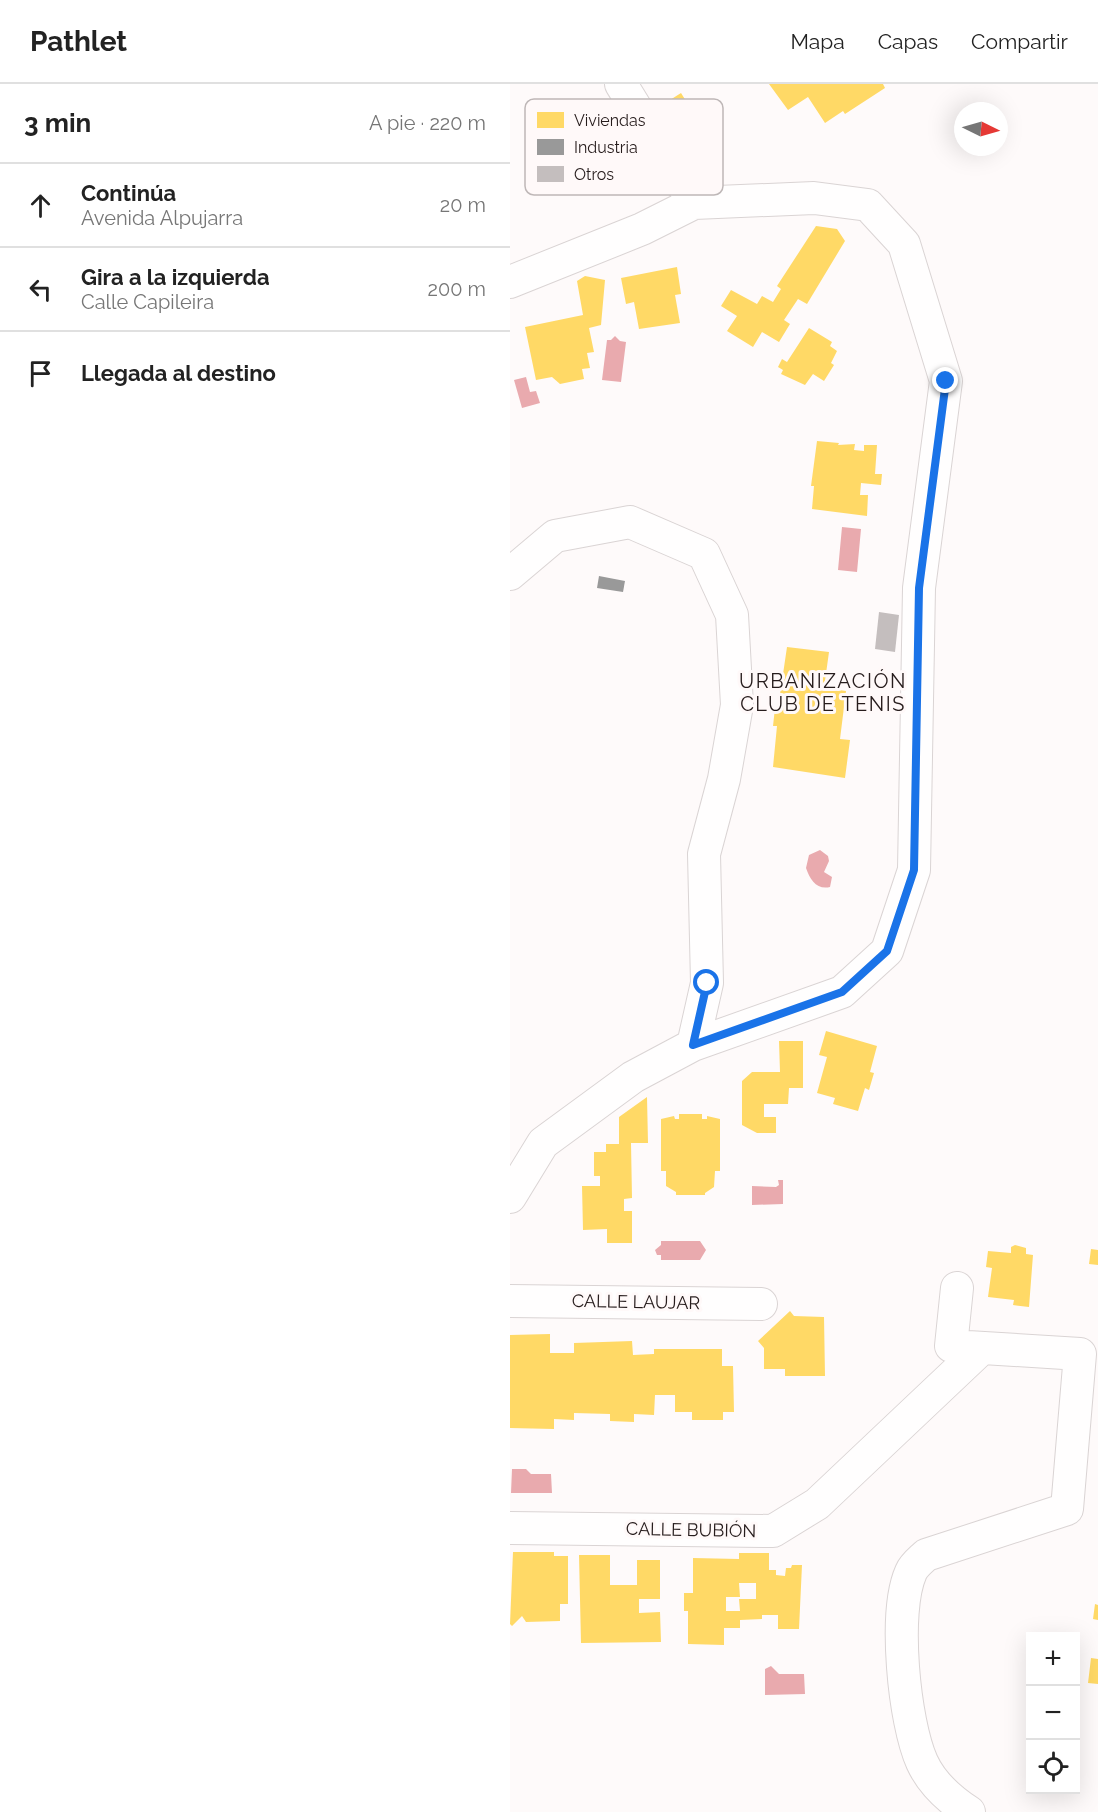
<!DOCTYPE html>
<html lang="es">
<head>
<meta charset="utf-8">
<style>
	body { margin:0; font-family:Raleway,sans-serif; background:#f2f2f2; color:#222 }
	.controls { position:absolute; right:18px; bottom:18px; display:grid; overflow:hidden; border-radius:0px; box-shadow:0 6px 24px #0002 }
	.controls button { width:54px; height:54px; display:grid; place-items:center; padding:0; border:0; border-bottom:2px solid #e0e0e0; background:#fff; color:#222; font:30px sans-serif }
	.compass { position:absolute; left:444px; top:18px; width:54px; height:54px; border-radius:50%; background:#fff; box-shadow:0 6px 24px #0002; rotate:95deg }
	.stop { position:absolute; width:18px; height:18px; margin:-14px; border:4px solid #1a73e8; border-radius:50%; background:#fff }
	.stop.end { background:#1a73e8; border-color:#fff; box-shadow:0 2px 6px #0008 }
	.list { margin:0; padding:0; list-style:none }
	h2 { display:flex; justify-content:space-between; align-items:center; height:78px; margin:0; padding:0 24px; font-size:26px }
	h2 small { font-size:20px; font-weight:400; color:#767676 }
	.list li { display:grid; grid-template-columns:39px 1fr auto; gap:18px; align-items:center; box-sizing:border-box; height:84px; padding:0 24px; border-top:2px solid #e0e0e0 }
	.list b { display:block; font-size:22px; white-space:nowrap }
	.list p { margin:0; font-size:20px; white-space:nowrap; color:#767676 }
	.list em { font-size:20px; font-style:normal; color:#767676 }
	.icon { flex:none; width:33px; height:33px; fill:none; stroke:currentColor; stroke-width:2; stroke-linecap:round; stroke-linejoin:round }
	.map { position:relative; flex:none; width:588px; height:1728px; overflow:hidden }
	header { display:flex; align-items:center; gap:36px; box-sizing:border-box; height:84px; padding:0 30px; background:#fff; border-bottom:2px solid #e0e0e0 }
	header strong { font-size:28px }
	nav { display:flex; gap:33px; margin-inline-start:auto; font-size:21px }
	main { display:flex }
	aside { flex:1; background:#fff }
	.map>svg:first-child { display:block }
	.water { fill:#e9aaae }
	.homes { fill:#ffd966; fill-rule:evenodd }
	.industry { fill:#999 }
	.building { fill:#c4bebe }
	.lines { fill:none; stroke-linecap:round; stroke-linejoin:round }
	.street-casing { stroke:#dad4d4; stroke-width:34 }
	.street { stroke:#fffefe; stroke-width:32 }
	.route { stroke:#1a73e8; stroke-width:8 }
	.labels { text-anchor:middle; stroke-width:6; stroke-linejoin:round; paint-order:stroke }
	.street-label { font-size:18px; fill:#261c1c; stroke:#fff9f9 }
	.neighbourhood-label { font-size:20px; letter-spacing:1.5px; fill:#261c1c; stroke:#fff9f9 }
	.key { fill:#fff9f9; stroke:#beb7b7; stroke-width:1.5 }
	.key-label { font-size:16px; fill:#261c1c }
</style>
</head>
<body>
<header>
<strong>Pathlet</strong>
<nav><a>Mapa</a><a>Capas</a><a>Compartir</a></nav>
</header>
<main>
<aside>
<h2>3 min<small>A pie · 220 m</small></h2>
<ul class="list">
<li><svg class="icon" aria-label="ahead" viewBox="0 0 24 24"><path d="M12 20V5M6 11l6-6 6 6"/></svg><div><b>Continúa</b><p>Avenida Alpujarra</p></div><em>20 m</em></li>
<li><svg class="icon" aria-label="left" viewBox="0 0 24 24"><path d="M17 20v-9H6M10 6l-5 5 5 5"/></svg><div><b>Gira a la izquierda</b><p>Calle Capileira</p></div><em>200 m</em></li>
<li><svg class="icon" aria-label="arrive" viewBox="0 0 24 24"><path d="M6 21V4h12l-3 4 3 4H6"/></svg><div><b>Llegada al destino</b></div></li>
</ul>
</aside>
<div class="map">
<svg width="588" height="1728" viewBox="0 0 588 1728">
	<rect width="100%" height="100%" fill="#fefafa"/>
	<path class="water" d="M105 252 110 257 116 258 111 298 92 296 97 256H101Z
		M16 293 20 308 26 307 30 319 12 324 4 296Z
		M332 443 351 445 347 488 328 486Z
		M310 766 318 772 319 777 314 788 322 793 320 803C307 806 300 796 296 784L299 771Z
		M268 1096H273V1120L242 1121V1102L266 1103 269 1101Z
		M151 1157H190L196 1166 190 1176H151V1171H147L145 1166 151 1161Z
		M2 1385H16L21 1390H41L42 1409H1Z
		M261 1582 269 1590H294L295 1610 255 1611V1585Z"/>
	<path class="homes" d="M259 0H373L375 4 335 30 333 27 315 39 298 13 278 26Z
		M171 9 193 44 162 63 141 28Z
		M306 142 327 145 335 157 297 220 288 215 274 236 280 240 269 258 252 248 243 263 217 247 227 232 211 222 221 206 247 220 252 212 263 218 271 205 267 202Z
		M167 183 171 210 165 211 170 239 129 245 124 218 116 220 111 194Z
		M75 192 95 196 91 241 79 244 84 268 77 269 80 284 72 285 74 295 50 300 42 293 26 296 15 243 73 231 67 197Z
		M299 244 322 258 320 262 327 267 321 279 324 281 314 297 303 290 295 301 271 290 273 286 268 283 272 275 277 278Z
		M307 357 329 359 328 361 345 360 344 366 354 367V361H367L365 390H372L371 401 351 399 350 411H358L357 432 302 425 304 402H301Z
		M277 563 319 568 314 604 336 607 330 655 340 656 335 694 263 683 267 642H263L265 624H268Z
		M316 947 367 962 360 988 364 989 359 1006 355 1004 348 1027 323 1020 325 1014 307 1009 317 973 309 971Z
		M269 957H293V1004H279L278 1020H254V1033H266V1049H247L232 1041V997L242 988H270Z
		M137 1013 138 1059H121L122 1114 114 1115V1127H122V1159H97V1145L73 1146 72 1102H90V1092H84V1068H96V1060H109V1033Z
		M169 1030H192V1035H197V1032L210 1035V1087H205L204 1103 195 1109V1111H166V1108L156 1102V1087H151V1035L164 1032 165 1035H169Z
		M505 1161 516 1164V1170L523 1171 519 1223 503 1221 504 1216 478 1213 482 1184 476 1183 478 1167 501 1169V1163Z
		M581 1165 588 1166V1181L579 1180Z
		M280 1227 284 1232 314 1233 315 1292H275V1285H254V1264L248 1257Z
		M40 1250V1269H64V1259L122 1257 123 1271 144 1270V1265H212V1282H223L224 1328H213V1336H182V1328H165V1311H145L144 1331 124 1330V1338L100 1337V1330L64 1329V1336L44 1335V1345L0 1344V1251Z
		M3 1468H44V1472H58V1520H50V1537L16 1538 12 1532 2 1542 0 1540Z
		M229 1469H259V1486H266V1491L275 1492 276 1484H281L282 1481H292L289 1545H268V1531H252V1535L230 1536V1544H214V1561L178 1560V1527H174V1509H183V1474L229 1475ZM229 1499H246V1515H229L230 1527H216V1513H230Z
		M69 1471H100V1501H127V1476H150V1515H129V1529L150 1528 151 1558 71 1559Z
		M585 1520 588 1521V1536L583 1535Z
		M581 1574 588 1575V1600L578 1599Z"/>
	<path class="industry" d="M89 492 115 497 113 508 87 504Z"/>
	<path class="building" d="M369 528 389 531 385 568 365 565Z"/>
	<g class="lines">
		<defs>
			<path id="street" d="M111 0 184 119
				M0 198 132 145 184 119 304 114 358 121 394 160 436 297 409 504 404 786 377 867 332 908 183 961 123 993 33 1059 0 1113
				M0 490 45 452 120 438 194 470 222 531 227 621 214 695 194 770 197 899 183 961
				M447 1204 441 1262 570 1270 557 1425 416 1471C411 1476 404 1481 401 1488 383 1528 394 1638 412 1678 422 1700 439 1715 459 1728
				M0 1217 251 1220
				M0 1444 263 1447 307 1420 472 1264"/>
		</defs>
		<use href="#street" class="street-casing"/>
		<use href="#street" class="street"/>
	</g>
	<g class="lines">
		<path class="route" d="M197 899 183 961 332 908 377 867 404 786 409 504 436 297"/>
	</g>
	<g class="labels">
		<g class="street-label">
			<text transform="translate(126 1218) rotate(1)" y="6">CALLE LAUJAR</text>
			<text transform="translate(181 1446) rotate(1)" y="6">CALLE BUBIÓN</text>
		</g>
		<g class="neighbourhood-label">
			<text x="313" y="604">URBANIZACIÓN<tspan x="313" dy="23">CLUB DE TENIS</tspan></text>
		</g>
	</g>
	<rect x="15" y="15" width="198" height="96" rx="9" class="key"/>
	<rect x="27" y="28" width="27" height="16" fill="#ffd966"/>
	<rect x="27" y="55" width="27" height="16" fill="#999"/>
	<rect x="27" y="82" width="27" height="16" fill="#c4bebe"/>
	<g class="key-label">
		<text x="64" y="42">Viviendas</text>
		<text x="64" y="69">Industria</text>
		<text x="64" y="96">Otros</text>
	</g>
</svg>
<div class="controls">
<button>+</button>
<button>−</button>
<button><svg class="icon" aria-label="locate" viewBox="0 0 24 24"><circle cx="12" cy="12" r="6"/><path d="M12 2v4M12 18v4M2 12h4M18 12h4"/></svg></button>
</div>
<svg class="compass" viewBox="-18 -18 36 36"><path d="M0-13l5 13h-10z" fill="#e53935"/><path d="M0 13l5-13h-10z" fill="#767676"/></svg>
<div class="stop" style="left:197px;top:899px"></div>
<div class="stop end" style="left:436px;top:297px"></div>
</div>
</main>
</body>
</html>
